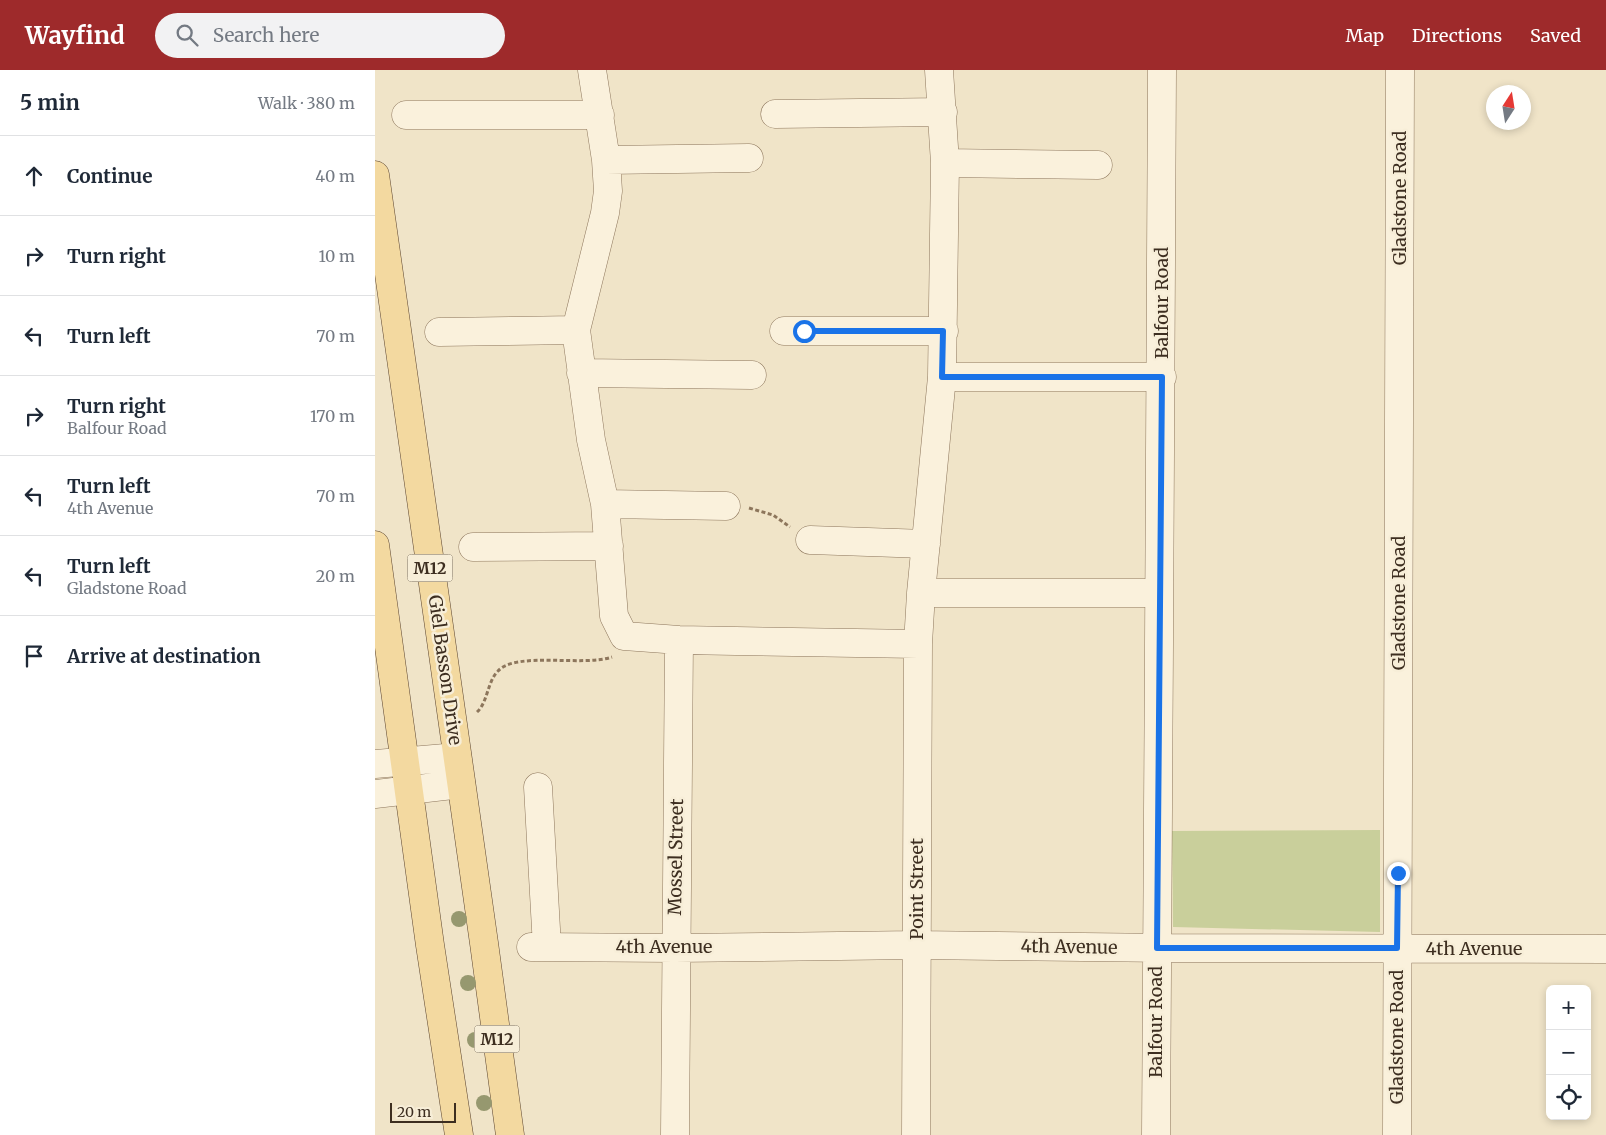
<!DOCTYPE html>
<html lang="en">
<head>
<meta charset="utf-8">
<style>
	body { margin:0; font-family:Merriweather,serif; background:#f2f2f3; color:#1f2937 }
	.controls { position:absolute; right:15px; bottom:15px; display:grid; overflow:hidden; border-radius:8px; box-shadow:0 2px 8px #0003 }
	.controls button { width:45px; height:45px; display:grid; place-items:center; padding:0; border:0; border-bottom:1px solid #e0e1e3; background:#fff; color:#1f2937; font:25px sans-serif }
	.compass { position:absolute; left:1111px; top:15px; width:45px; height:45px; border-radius:50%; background:#fff; box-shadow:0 2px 8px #0003; rotate:12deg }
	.scale { position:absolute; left:15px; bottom:12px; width:66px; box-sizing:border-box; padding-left:5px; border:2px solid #3d2e20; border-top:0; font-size:14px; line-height:18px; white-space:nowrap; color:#3d2e20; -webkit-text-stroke:4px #f7eed8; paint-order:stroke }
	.stop { position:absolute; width:15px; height:15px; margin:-11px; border:4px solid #1a73e8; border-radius:50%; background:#fff }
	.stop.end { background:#1a73e8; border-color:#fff; box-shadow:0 1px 5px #0008 }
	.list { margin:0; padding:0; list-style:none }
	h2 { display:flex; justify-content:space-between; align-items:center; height:65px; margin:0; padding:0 20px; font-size:21px }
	h2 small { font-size:16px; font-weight:400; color:#747a83 }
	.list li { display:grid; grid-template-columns:32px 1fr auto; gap:15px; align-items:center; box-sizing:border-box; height:80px; padding:0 20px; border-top:1px solid #e0e1e3 }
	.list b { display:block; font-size:19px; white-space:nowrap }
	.list p { margin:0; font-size:16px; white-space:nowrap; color:#747a83 }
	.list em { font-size:16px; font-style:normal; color:#747a83 }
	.icon { flex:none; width:28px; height:28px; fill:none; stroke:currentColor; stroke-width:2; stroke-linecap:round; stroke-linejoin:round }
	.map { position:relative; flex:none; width:1231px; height:1065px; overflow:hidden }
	header { display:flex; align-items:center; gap:30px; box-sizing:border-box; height:70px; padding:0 25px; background:#9e2a2b; color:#fff }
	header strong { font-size:24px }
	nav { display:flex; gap:28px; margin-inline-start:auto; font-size:18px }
	.search { width:350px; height:45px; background:#f2f2f3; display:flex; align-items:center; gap:12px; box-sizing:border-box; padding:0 18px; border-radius:28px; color:#747a83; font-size:19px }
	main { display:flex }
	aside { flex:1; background:#fff }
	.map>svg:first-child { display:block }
	.green { fill:#c9cf9b }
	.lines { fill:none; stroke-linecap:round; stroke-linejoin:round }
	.minor-casing { stroke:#8d765c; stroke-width:29 }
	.major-casing { stroke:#5b4430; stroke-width:29 }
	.path { stroke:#8d765c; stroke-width:3; stroke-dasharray:4 2.5; stroke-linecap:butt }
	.minor { stroke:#faf1dc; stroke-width:28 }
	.major { stroke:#f3d9a0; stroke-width:28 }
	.tree { fill:#96986f }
	.route { stroke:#1a73e8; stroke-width:6 }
	.labels { text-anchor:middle; stroke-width:5; stroke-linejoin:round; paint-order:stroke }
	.shield { fill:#f7eed8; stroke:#756857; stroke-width:1 }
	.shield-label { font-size:16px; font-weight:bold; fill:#3d2e20 }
	.street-label { font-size:18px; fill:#3d2e20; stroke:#f7eed8 }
</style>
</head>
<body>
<header>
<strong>Wayfind</strong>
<div class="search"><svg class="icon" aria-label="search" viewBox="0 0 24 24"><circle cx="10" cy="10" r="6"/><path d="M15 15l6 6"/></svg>Search here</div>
<nav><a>Map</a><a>Directions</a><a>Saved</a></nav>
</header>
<main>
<aside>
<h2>5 min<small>Walk · 380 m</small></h2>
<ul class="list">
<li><svg class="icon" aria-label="ahead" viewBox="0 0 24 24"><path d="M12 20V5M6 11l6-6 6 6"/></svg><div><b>Continue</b></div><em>40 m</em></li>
<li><svg class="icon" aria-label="right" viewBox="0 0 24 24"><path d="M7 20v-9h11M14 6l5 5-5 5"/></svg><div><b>Turn right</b></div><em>10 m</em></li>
<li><svg class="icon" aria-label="left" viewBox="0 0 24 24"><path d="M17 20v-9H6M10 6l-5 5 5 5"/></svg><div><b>Turn left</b></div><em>70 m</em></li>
<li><svg class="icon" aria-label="right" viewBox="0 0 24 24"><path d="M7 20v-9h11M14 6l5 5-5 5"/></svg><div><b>Turn right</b><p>Balfour Road</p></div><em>170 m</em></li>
<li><svg class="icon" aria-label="left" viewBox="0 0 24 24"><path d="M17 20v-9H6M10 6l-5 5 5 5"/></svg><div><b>Turn left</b><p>4th Avenue</p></div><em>70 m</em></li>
<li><svg class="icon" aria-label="left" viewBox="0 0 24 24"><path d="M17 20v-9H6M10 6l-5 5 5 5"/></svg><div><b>Turn left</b><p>Gladstone Road</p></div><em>20 m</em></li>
<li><svg class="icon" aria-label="arrive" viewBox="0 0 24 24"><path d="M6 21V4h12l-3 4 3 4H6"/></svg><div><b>Arrive at destination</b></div></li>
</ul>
</aside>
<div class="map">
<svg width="1231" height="1065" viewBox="0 0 1231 1065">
	<rect width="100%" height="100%" fill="#f0e4c8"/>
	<path class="green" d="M1005 760V862L798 857 797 761Z"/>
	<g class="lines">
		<defs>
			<path id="minor" d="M217 0 231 90 233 121 230 143 201 260 216 370 230 434 239 546 249 566 304 570 543 574
				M400 44 568 42
				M31 45H225
				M231 90 374 88
				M570 93 723 95
				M409 261H569
				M64 262 201 260
				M206 303 377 305
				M567 307H787
				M230 434 351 436
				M435 470 551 474
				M98 477 234 476
				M546 523H784
				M0 694 82 687
				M163 717 172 877
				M0 724 86 714
				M156 877 300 878 541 875 796 878 1231 879
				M300 1065 304 570
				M541 1065 543 574 546 523 567 307 570 93 564 0
				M781 1065C782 710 787 355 787 0
				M1022 1065 1025 0"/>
			<path id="major" d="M0 105 109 873 135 1065
				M0 475 55 875 84 1065"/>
		</defs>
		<use href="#minor" class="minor-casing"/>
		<use href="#major" class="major-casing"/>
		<path class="path" d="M374 438 398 445 415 457
			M102 642C113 632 112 612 123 601 141 581 209 597 237 587"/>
		<use href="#minor" class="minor"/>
		<use href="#major" class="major"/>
	</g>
	<g class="tree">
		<circle cx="84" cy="849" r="8"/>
		<circle cx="93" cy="913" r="8"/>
		<circle cx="100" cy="970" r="8"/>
		<circle cx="109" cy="1033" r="8"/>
	</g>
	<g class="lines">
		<path class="route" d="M429 261H568L567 307H787L782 878H1022L1023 803"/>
	</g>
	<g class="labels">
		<g class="shield">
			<rect x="32.5" y="484.5" width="45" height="27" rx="4"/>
			<rect x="99.5" y="955.5" width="45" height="27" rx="4"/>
		</g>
		<g class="shield-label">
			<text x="55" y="504">M12</text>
			<text x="122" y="975">M12</text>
		</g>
		<g class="street-label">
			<text transform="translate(1025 128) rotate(-90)" y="6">Gladstone Road</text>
			<text transform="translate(787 233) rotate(-90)" y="6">Balfour Road</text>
			<text transform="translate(1024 533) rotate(-90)" y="6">Gladstone Road</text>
			<text transform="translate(70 600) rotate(82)" y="6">Giel Basson Drive</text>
			<text transform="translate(301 787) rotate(-89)" y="6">Mossel Street</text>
			<text transform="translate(542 819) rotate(-90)" y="6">Point Street</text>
			<text x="289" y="883">4th Avenue</text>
			<text transform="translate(694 877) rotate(1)" y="6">4th Avenue</text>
			<text x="1099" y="885">4th Avenue</text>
			<text transform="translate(781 952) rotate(-90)" y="6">Balfour Road</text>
			<text transform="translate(1022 967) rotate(-90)" y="6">Gladstone Road</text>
		</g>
	</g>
</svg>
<div class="controls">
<button>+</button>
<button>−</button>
<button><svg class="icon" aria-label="locate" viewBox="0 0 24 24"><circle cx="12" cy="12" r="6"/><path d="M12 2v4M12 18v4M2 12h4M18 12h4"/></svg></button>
</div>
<svg class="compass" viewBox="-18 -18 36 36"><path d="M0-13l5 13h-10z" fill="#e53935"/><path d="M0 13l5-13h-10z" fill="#747a83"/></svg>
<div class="scale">20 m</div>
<div class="stop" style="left:429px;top:261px"></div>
<div class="stop end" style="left:1023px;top:803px"></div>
</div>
</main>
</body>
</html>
